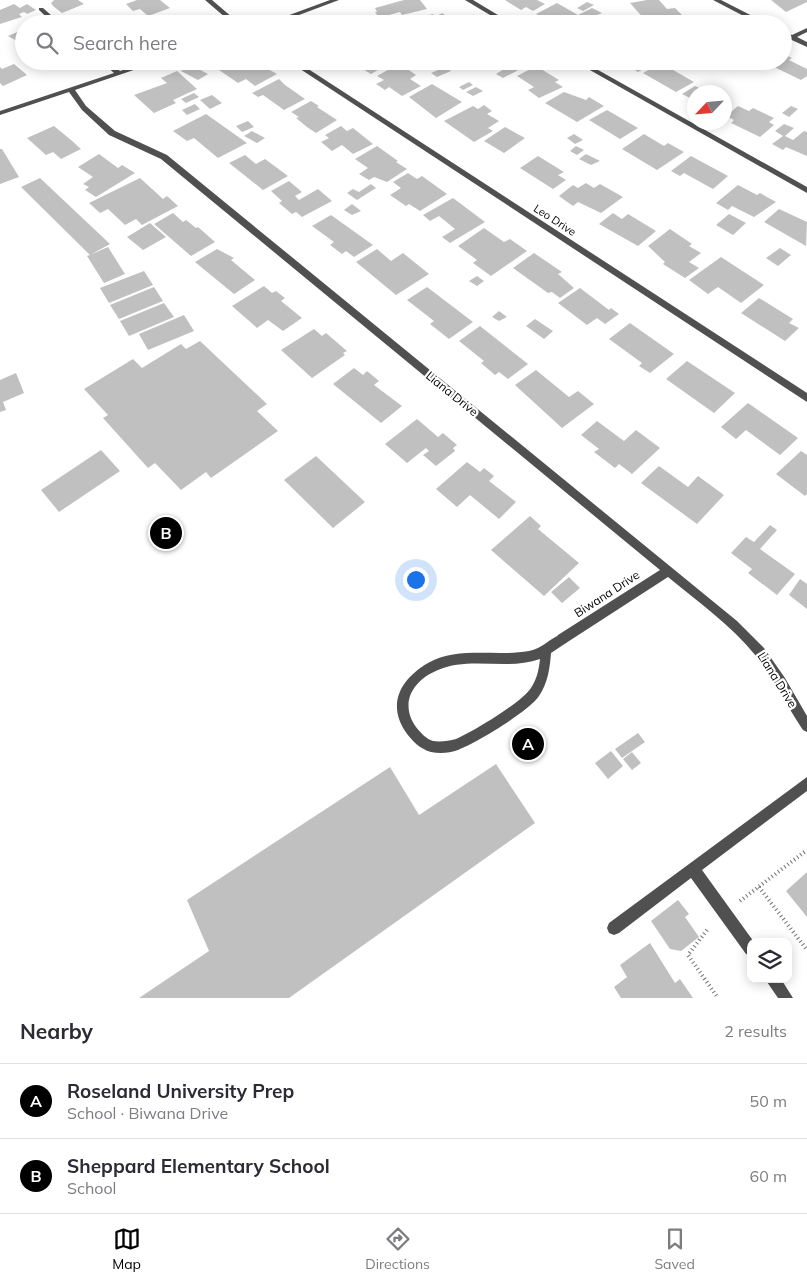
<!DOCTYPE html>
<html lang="en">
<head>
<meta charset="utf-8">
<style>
	body { margin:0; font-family:Mulish,sans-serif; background:#f2f2f3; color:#2b2b33 }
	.controls { position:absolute; right:15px; bottom:15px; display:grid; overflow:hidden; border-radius:10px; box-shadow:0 2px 12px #0003 }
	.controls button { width:45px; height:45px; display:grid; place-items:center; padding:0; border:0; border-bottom:1px solid #e1e1e2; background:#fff; color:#2b2b33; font:25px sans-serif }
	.compass { position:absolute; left:687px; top:85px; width:45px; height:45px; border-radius:50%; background:#fff; box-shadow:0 2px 12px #0003; rotate:244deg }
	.you { position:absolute; left:415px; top:579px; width:18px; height:18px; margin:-12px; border:4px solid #fff; border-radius:50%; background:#1a73e8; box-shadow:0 0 0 8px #1a73e833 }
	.badge { display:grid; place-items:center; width:32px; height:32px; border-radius:50%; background:#000; color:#fff; font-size:16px; font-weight:700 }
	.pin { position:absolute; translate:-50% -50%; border:2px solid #fff; box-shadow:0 1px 5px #0006 }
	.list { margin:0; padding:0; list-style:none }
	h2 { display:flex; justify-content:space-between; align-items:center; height:65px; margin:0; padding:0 20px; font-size:21px }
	h2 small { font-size:16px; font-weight:400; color:#7c7c81 }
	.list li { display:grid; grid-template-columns:32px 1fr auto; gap:15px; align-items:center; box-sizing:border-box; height:75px; padding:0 20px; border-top:1px solid #e1e1e2 }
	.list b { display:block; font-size:19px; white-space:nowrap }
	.list p { margin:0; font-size:16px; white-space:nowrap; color:#7c7c81 }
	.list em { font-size:16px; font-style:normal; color:#7c7c81 }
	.icon { flex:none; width:28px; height:28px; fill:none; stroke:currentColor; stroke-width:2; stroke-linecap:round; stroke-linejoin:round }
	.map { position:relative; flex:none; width:807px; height:998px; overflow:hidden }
	.search { position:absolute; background:#fff; box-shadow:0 2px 12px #0003; left:15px; right:15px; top:15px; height:55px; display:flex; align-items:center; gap:12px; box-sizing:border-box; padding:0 18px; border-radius:28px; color:#7c7c81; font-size:19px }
	.sheet { height:215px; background:#fff }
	nav { display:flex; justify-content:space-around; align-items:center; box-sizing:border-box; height:70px; border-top:1px solid #e1e1e2; background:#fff; font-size:14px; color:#7c7c81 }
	nav a { display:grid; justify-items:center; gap:2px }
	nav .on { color:#000 }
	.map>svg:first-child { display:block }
	.building { fill:#c0c0c0 }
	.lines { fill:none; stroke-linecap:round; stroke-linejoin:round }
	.path { stroke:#727272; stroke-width:4; stroke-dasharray:1 3; stroke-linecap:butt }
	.service { fill:#505050; fill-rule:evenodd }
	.minor { fill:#505050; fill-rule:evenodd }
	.labels { text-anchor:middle; stroke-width:4.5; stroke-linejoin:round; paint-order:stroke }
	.far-street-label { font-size:11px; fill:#000; stroke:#fff }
	.street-label { font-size:12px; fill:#000; stroke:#fff }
</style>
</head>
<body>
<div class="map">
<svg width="807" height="998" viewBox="0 0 807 998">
	<rect width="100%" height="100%" fill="#fff"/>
	<path class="building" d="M54 0H78L84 4 62 13 53 6 51 3Z
		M137 0H160L170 8 148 16 140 9 133 11 126 4Z
		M404 0H420L427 9 402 15 400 12 389 15 391 18 381 20 375 12H377L375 8Z
		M505 0H537L545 4 533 11 526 7 521 10Z
		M647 0H659L667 9 675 8 683 16 647 22 630 3Z
		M771 0H807V2L786 12Z
		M587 2 594 5 583 11 577 8Z
		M557 3 578 15 592 8 602 13 574 24H553L536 14Z
		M14 4 20 8 27 4 36 10 27 14 24 12 19 14 22 17 0 24V10Z
		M442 13 459 24 414 23 432 14 437 16Z
		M185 17 191 24H157L170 19 172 21Z
		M341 18 348 24H325V23Z
		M24 29V45L8 36Z
		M783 54 792 58 789 60 807 69V76L801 80 768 64 772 61H783Z
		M231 61H253L277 74 255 86 246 79 238 83 219 70 234 63Z
		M349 61H383L388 64 371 74Z
		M492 61H524L530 64 503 78 496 74 504 69Z
		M619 61H658L638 72Z
		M661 63 694 82 676 92 643 73Z
		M14 64 27 75 3 86 0 83V67L2 69Z
		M191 65 208 74 198 80 181 71Z
		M403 66 416 75 410 79 421 86 402 96 389 87 385 90 376 84 384 80 377 76 393 67 396 69Z
		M536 66 559 80 555 82 563 87 539 98 528 90 534 87 517 76Z
		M445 67 451 71 437 77 431 73Z
		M177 71 197 89 173 100 176 103 154 113 134 95 167 83 161 78Z
		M279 79 285 85 305 99 284 110 263 95 258 97 252 93Z
		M469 82 473 85 463 90 459 87Z
		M432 84 462 102 436 118 409 97Z
		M695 86 708 92H694V100L682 94Z
		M476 87 483 91 473 96 466 92Z
		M564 92 586 100 589 97 604 106 577 122 545 103Z
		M194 93 199 97 186 103 181 99Z
		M212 95 222 103 210 109 200 100Z
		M311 101 319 106 317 107 337 120 316 133 307 127 296 118 299 117 291 112Z
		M195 104 200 109 187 115 182 110Z
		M484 105 492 111 487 114 499 121 488 128 493 131 474 142 444 121 473 106 478 109Z
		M738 106 749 111 753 108 774 118 769 122 774 125 760 137 731 123 734 120 726 116Z
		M791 106 798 109 789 117 782 113Z
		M607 110 638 128 620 139 589 120Z
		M206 114 247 143 218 158 194 138 187 141 173 131Z
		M248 121 254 127 242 132 236 126Z
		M784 124 794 128 785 136 793 140 804 131 807 132V156L786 147 783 150 772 144 783 136 775 131Z
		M54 126 71 140 81 149 61 159 53 152 46 155 27 138Z
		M341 126 347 131 353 128 373 144 353 154 342 145 332 151 321 142 329 138 325 135Z
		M505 127 525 138 504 153 484 141Z
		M252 131 265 138 257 143 244 136Z
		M574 134 583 140 575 144 567 138Z
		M644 134 664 146 668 143 684 152 657 170 622 149Z
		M377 146 398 161 396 162 407 169 387 182 374 177 369 180 359 174 368 168 355 159Z
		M576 146 584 150 577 155 570 151Z
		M0 149H2L19 177 0 184Z
		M99 154 118 168 122 165 135 173 96 197 85 190 89 187 83 184 93 177 78 167Z
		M586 154 600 161 591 165 579 159Z
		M245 155 256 164 265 159 288 176 263 190 229 163Z
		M538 156 564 172 558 175 566 180 553 189 520 168Z
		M691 156 728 176 713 189 684 173 680 176 671 171Z
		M408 173 417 179 422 176 447 194 420 211 409 204 406 206 390 195 401 188 393 182Z
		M40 178 110 244 90 255 108 247 125 274 104 283 87 256 90 255 21 187Z
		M140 178 163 199 167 196 178 206 142 225 136 219 125 225 108 209 100 213 89 203Z
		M289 181 302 192 295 196 299 200 318 189 332 201 302 217 296 212 292 214 279 203 282 201 271 191Z
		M586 183 594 188 600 184 623 197 601 213 578 202 573 206 559 196 573 185 578 188Z
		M371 184 376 188 357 200 347 193 353 189 359 192Z
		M738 185 757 195 760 193 776 202 754 217 732 206 728 210 716 203Z
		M453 198 485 222 450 243 442 237 455 229 439 216 430 221 423 215Z
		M352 204 361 211 352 215 344 210Z
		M779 209 807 222 806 246 764 222Z
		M173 213 183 222 186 220 196 228 198 227 215 242 191 256 154 224Z
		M613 213 622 219 628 214 656 231 638 246 599 224Z
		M729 214 746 223 733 235 716 225Z
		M331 215 373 245 354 257 346 251 342 254 330 245 334 242 312 226Z
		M150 223 166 237 143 250 127 237Z
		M484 228 504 242 510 239 527 251 491 276 473 263 477 260 458 246Z
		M670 229 692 244 689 246 701 253 689 262 699 268 685 278 663 264 665 262 648 246Z
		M780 248 791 255 778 266 766 258Z
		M217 249 234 258 231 260 255 280 234 294 195 262Z
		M377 249 391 261 403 253 429 274 396 295 356 262Z
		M534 253 562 272 558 274 574 288 560 298 552 292 548 293 513 268Z
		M721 257 764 285 741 303 718 287 708 294 689 280Z
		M144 271 153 285 109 303 100 288Z
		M477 276 484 281 477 286 469 281Z
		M264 286 272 293 276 291 285 298 281 301 302 318 283 331 268 320 257 328 232 306Z
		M154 287 163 301 119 319 110 305Z
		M427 287 473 322 449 339 430 324 434 321 407 300Z
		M580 288 609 310 611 308 619 314 605 324 597 318 587 325 558 303Z
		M759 298 793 319 789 323 799 328 785 341 741 313Z
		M164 303 174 317 129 336 120 321Z
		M499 311 507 317 499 321 492 317Z
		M184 315 194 331 148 350 139 334Z
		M535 319 553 331 544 339 526 326Z
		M630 323 674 354 650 373 639 366 642 363 609 339Z
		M480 326 528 364 508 379 499 372 495 375 481 363 484 361 459 341Z
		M314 329 322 336 326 333 347 351 343 353 345 355 312 378 281 350Z
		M200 341 267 404 257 411 278 431 211 478 206 472 181 490 155 463 148 468 103 418 108 415 84 389 133 359 142 368 181 344 186 349Z
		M687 361 735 393 714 413 666 379Z
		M354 368 363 375 367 371 379 381 374 385 402 406 381 423 333 384Z
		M536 370 569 397 578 391 594 404 562 428 515 385Z
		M16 373 24 393 3 402 6 410 0 412V380Z
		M748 403 798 438 780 455 746 430 736 439 721 427Z
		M417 419 438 437 443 433 457 445 453 448 455 451 436 466 423 455 429 451 426 448 407 463 385 444Z
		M597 421 624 441 636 430 660 448 632 474 619 464 615 468 594 452 599 449 581 435Z
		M101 450 120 471 59 512 41 490Z
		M801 451 807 455V494L805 496 776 474Z
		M316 456 365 502 333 528 284 480Z
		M467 462 480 472 484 468 494 476 489 481 516 502 499 519 470 495 457 507 436 489Z
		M659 466 688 487 698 476 724 495 697 524 641 483Z
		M530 516 541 526 538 529 579 563 544 596 491 550Z
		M770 525 777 530 760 549 795 574 777 595 748 573 752 569 731 553 746 537 754 542Z
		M569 577 580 588 562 603 551 592Z
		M800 579 807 584V609L789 595Z
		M638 733 645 742 622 758 615 749Z
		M611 751 623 766 608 779 595 763Z
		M632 752 641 763 632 770 623 759Z
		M496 764 535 823 289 998H139L209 951 187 900 390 767 419 815Z
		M807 872V917L786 891Z
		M678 900 689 914 685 917 699 937 681 951 670 949 651 921Z
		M650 943 675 983 680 979 693 998H621L614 987 627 977 620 965Z"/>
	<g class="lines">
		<path class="path" d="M759 887 807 950
			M740 901 807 850
			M707 930 688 955 718 998"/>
		<path class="service" d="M562 634 566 635 568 639 566 643 551 653C550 667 548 683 539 696 528 712 476 743 458 750 450 753 440 754 431 752 420 749 412 741 405 731 387 703 401 679 428 663 458 646 496 657 529 651 542 649 550 638 562 634ZM540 659C539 669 537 679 531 688 522 702 473 732 456 739 449 741 440 742 433 741 426 739 420 732 416 727 399 703 413 680 438 670 470 656 507 671 540 659Z
			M807 777V791L702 870 754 942H751V956L746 954 691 878 619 933 614 935 609 933 607 928 609 923Z
			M765 979H781L793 998H778Z"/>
		<path class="minor" d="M205 0H212L240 24H233Z
			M330 0H339L275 24H265Z
			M465 0H473L513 24H505Z
			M713 0H721L768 24H759Z
			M39 8H43L61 24H54L39 10Z
			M807 28V32L797 37 807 42V47L783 36V31L792 35Z
			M101 61H108L120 71 150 61H160L75 90 86 106 115 131 167 155 737 621 764 648 785 678 807 716V732L803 730 799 724C784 701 773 677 756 656 731 625 698 602 668 577L566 643 562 644 558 643 556 639 558 635 660 570 161 159 109 135 82 110 69 92 0 115V111L114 73Z
			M288 61H296L807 393V402Z
			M574 61H582L807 187V193Z"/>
	</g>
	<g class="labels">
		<g class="far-street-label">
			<text transform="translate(555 220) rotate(33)" y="4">Leo Drive</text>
		</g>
		<g class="street-label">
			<text transform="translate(452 394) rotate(39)" y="4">Liana Drive</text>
			<text transform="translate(607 594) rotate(-33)" y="4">Biwana Drive</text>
			<text transform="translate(777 680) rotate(58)" y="4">Liana Drive</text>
		</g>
	</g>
</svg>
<div class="controls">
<button><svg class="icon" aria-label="layers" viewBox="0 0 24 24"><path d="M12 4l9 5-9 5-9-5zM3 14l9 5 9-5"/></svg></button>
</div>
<svg class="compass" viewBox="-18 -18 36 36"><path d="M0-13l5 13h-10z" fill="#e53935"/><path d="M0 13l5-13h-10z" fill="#7c7c81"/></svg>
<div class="you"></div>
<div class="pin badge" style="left:528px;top:744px">A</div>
<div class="pin badge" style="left:166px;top:533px">B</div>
<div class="search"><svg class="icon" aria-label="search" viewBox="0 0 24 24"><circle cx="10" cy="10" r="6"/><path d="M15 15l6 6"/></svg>Search here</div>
</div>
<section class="sheet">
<h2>Nearby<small>2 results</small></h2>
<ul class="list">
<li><span class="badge">A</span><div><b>Roseland University Prep</b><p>School · Biwana Drive</p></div><em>50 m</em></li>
<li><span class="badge">B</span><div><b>Sheppard Elementary School</b><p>School</p></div><em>60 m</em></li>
</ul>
</section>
<nav>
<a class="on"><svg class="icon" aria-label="map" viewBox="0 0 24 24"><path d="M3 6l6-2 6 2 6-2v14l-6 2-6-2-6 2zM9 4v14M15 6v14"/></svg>Map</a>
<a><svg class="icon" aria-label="directions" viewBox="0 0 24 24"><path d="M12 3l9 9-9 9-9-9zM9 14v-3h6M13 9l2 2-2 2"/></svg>Directions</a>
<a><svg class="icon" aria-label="saved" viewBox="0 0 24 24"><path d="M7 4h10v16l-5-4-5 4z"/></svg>Saved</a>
</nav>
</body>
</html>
